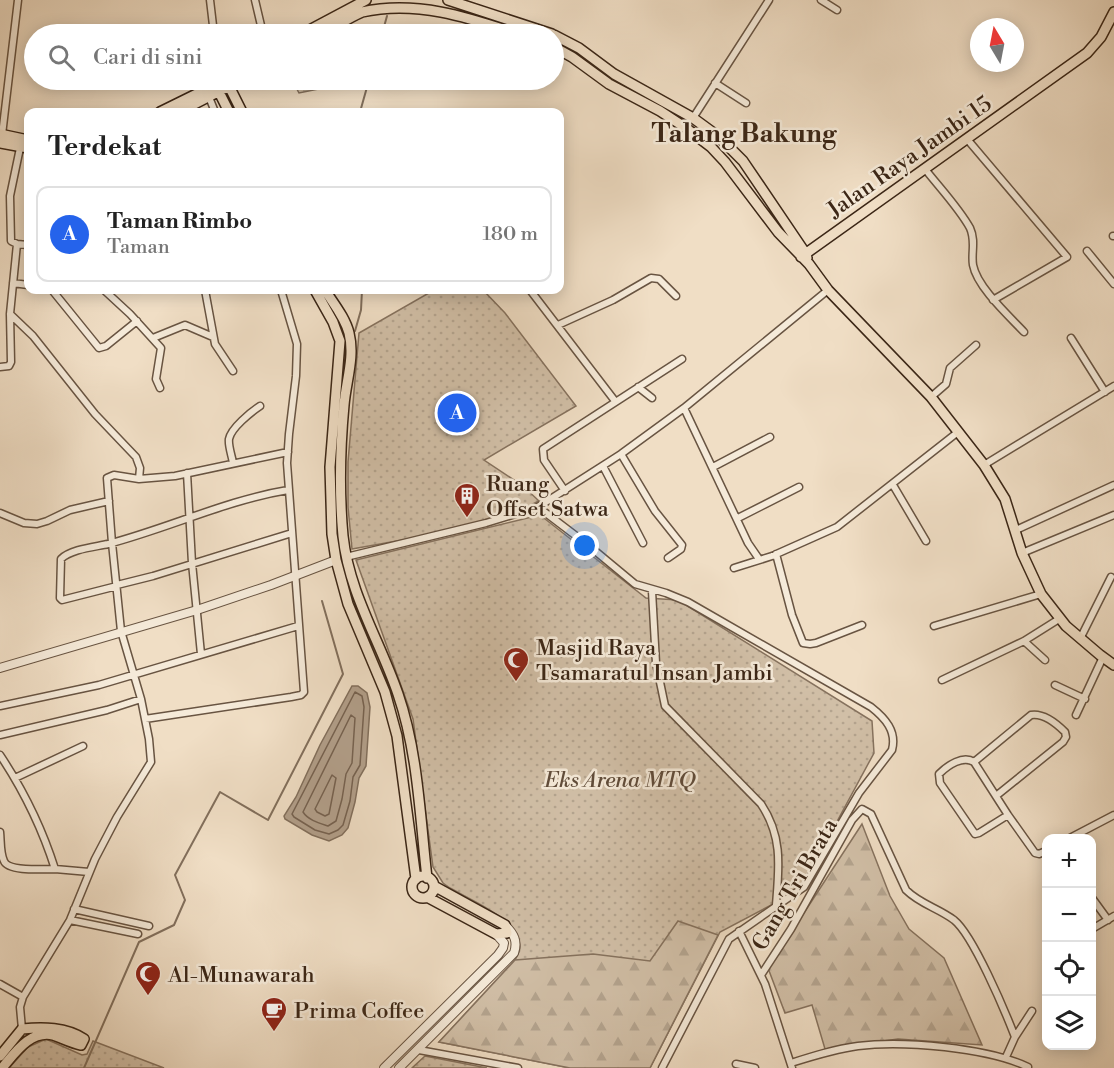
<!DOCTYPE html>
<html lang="id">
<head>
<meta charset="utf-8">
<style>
	body { margin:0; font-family:"Libre Bodoni",serif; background:#f2f2f2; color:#222 }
	.controls { position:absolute; right:18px; bottom:18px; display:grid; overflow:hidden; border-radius:12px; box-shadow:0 3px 15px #0003 }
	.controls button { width:54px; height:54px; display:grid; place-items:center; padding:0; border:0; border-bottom:2px solid #e0e0e0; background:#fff; color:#222; font:30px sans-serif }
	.compass { position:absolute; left:970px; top:18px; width:54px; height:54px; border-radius:50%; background:#fff; box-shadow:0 3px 15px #0003; rotate:350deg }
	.you { position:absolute; left:585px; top:546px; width:21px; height:21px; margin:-15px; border:4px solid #fff; border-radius:50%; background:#1a73e8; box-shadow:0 0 0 9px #1a73e833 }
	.badge { display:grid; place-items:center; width:39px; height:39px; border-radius:50%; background:#2563eb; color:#fff; font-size:20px; font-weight:700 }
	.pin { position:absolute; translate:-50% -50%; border:3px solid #fff; box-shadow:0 2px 6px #0006 }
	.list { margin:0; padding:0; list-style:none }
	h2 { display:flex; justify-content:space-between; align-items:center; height:78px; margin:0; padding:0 24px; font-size:26px }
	h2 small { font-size:20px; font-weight:400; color:#767676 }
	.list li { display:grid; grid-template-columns:39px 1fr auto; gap:18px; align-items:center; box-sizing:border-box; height:96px; margin:0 12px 12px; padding:0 12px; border:2px solid #e0e0e0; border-radius:12px }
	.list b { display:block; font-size:22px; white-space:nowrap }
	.list p { margin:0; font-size:20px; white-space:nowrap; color:#767676 }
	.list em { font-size:20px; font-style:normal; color:#767676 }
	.icon { flex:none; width:33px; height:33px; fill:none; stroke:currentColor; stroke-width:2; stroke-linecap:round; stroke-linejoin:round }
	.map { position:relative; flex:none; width:1114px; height:1068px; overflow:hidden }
	.search { position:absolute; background:#fff; box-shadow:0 3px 15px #0003; left:24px; top:24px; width:540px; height:66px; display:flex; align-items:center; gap:15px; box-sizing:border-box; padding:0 21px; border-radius:33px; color:#767676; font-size:22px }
	.panel { position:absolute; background:#fff; box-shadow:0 3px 15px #0003; left:24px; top:108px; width:540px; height:186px; border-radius:12px }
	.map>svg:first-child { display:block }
	.grass { fill:url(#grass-dots); stroke:#86725e; stroke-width:1.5 }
	.forest { fill:url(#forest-firs); stroke:#86725e; stroke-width:1.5 }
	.cemetery { fill:url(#cemetery-stones); stroke:#86725e; stroke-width:1.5 }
	.water { fill:#b29f8a; stroke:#826f5c; stroke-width:1.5 }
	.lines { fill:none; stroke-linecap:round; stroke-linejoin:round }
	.shore { stroke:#766250; stroke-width:1.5 }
	.stream { stroke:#826f5c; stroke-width:2 }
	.minor-casing { stroke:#685442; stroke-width:9 }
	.tertiary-casing { stroke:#685442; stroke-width:10 }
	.trunk-casing { stroke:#3b2616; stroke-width:12 }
	.minor { stroke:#f5ead9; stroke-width:6 }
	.tertiary { stroke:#f5ead9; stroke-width:8 }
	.trunk { stroke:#f0dec5; stroke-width:9 }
	.labels { text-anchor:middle; stroke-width:5; stroke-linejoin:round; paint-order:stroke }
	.street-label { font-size:22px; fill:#3b2616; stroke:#f5ead9 }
	.poi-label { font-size:22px; fill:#3b2616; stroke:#f5ead9; text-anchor:start }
	.park-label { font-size:22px; font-style:italic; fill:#604c3a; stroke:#f5ead9 }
	.quarter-label { font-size:26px; font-weight:bold; fill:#3b2616; stroke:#f5ead9 }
</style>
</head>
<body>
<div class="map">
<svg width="1114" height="1068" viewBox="0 0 1114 1068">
	<defs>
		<pattern id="grass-dots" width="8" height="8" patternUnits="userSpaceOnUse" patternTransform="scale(1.5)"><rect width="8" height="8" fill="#d1bfa7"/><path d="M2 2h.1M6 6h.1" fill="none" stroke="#b4a48f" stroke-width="1.8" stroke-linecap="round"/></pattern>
		<pattern id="forest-firs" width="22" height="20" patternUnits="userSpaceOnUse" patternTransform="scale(1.5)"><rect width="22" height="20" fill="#d1bfa7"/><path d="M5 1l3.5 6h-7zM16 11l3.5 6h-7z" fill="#b4a48f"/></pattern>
		<pattern id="cemetery-stones" width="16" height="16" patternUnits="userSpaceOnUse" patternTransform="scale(1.5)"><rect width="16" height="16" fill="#d1bfa7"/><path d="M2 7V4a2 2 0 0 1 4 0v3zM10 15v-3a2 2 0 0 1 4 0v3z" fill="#b4a48f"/></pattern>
	</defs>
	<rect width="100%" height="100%" fill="#f0dec5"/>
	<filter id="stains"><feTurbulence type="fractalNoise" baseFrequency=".00333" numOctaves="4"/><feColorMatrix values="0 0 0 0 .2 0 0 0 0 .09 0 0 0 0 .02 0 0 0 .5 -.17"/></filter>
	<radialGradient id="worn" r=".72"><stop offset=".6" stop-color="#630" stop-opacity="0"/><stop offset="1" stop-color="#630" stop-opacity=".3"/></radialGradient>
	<path class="grass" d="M434 290H483L505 313 576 406 484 460 523 486 539 501C487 528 410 538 352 549L348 507V462L359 333Z
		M540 515 646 598 678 600 872 721 874 753 800 890 720 932 650 1068H570L439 1042 515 960C517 956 520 952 520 947 521 920 470 900 450 888L443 883 433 867 413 719 356 560Z
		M46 1039 82 1055 87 1054 93 1041 164 1068H9L28 1047Z
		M425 1056 487 1068H412Z"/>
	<path class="forest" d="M862 824 890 896 909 929 944 958 982 1045 898 1039 825 1049 812 1005 785 1013 768 968Z
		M678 921 718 935 650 1068H570L439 1042 515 960 593 954 650 961Z"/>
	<path class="cemetery" d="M292 80H349V83L299 93Z"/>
	<path class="water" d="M352 686H358L367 693 370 707 366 766 359 778 355 802 348 828 342 835 329 841 312 835 285 819 284 816 296 797 320 745Z"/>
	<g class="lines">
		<path class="shore" d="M355 692 362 696 364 707 360 765 353 777 350 801 343 825 338 830 329 834 315 830 294 817 292 814Z
			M351 715 355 718 352 763 346 774 342 799 336 821 328 826C319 823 308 820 303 812Z
			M332 775 336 778 329 814 325 816 317 812 315 809Z"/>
		<path class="stream" d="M382 34 387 16
			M360 112 369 80
			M355 331 361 310 362 290
			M84 1068 139 942 174 925 185 900 175 875 220 792 268 820 343 674 322 601"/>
		<defs>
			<path id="minor" d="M210 0 214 34
				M255 0 263 34
				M821 0 837 10
				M715 83 746 103
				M209 97 215 112
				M693 118 769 0
				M2 135 18 0
				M967 139 1067 257 993 300
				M925 169C939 187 959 208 970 228 976 241 971 253 973 265 977 287 1009 316 1024 332
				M1113 236H1114
				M17 244 11 241 10 196 20 148
				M1087 251 1114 284
				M13 283 28 285
				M52 290 99 348 106 346 137 321
				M104 290 130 314 161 348 156 379 160 388
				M205 290 215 344 233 371
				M530 290 615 401
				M10 314 33 336 95 414 136 457 140 468 139 479
				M558 325 613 300 651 278 659 279 676 296
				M153 338 185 325 213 337
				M1071 338 1105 392
				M0 367 9 366 11 362 10 314 17 244 28 245
				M638 387 652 398
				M931 397 946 384 950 368 976 345
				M684 408 748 543 759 559
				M621 454 655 511 682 545 681 549 668 558
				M233 463C232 456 228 446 229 439 231 428 251 412 260 406
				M984 465 1114 386
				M603 466 643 543
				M713 467 770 437
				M187 473 192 563 201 654
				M893 485 926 541
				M565 491 544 460 543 449 682 359
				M538 507 588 545 635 584 666 593 688 602 871 707C885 718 897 731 892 750L859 793 804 887 729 939 662 1068
				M0 513 24 523 37 524 47 521 70 510 109 501
				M738 518 799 487
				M1016 530 1114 485
				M1022 553 1114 515
				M776 554 792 615 803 643 810 644 816 643 862 625
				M346 557 486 523 538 507 621 454 684 408 828 290
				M734 568 772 556 837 527 958 432
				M117 585 153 576 292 533
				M117 586 62 600 60 598 61 559C71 549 95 547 108 544 169 528 227 500 288 490
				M652 591 656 663 665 706 761 804C783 837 779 867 776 905
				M934 626 1041 594
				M1080 639 1111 577
				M1024 641 1045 660
				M942 680 1024 641 1059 619
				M1055 685 1085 699
				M0 706 99 685 298 626
				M1076 715 1103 657
				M145 719 291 697 301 695 304 692 287 463 289 434 296 376 297 344 281 290
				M0 735 107 710 141 699
				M0 755C24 791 42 828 55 869L89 872
				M974 762 1031 715C1043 713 1056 723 1065 732L1066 737 1063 742 996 796
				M15 778 83 746
				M1008 815 979 833 975 834 940 783 939 774C948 765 963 755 974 762L1008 815 1035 853 1039 854 1046 851
				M0 832C1 841 0 853 4 861 8 872 44 869 55 869
				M1070 838 1114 815
				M1092 898 1108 920
				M74 909 149 926
				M70 920 138 934
				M1092 929 1114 916
				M739 931 765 984 792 1068
				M761 975 791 929 852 820 862 809 871 814 906 890C920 904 938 908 954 920 973 935 1005 1011 1015 1037
				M0 984 23 997
				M22 1029 20 1007 23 997 70 920 95 859 117 817 151 762 149 739 141 699 121 631 112 543 107 478 114 475 139 479 175 476 288 452
				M419 1050 518 1068
				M1006 1057 1015 1037 1032 1011
				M791 1063C813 1056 835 1049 858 1046 903 1040 988 1048 1028 1067
				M736 1064 755 1068"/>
			<path id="tertiary" d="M0 668 197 610 271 585 336 560
				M384 1068 498 955 503 948 504 943 496 934
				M399 1068 514 953C518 941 514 934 505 925"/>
			<path id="trunk" d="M448 0 552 34
				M302 34 366 0
				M321 34C335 27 348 18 362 12 416 0 467 17 518 34
				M554 35 579 48 614 74 693 118 719 137 743 161 806 254 807 258
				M554 47 572 57 609 84 660 111 686 128 711 147 725 162 778 232 809 264 828 290 931 397 984 465 1005 499 1022 553 1041 594 1066 626 1100 655 1114 665
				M227 82 242 112
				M217 88 229 112
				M160 112 225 80
				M179 112 241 80
				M0 134 28 140
				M0 143 28 148
				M801 257 1087 53 1101 37 1114 12
				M315 290 333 322 340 341 330 467 332 534 336 560 348 604 385 692 397 736 416 879
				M325 290C333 303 345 317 349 333 355 357 346 381 344 405 340 448 339 493 343 536 349 593 380 641 398 694 418 752 420 817 427 878
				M412 887a11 11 0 1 1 22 0a11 11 0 1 1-22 0Z
				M427 897 496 934 507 933 505 925 434 886
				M0 1056 22 1029C43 1027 66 1027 84 1039L81 1045C71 1043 62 1038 53 1035 30 1030 15 1053 2 1068"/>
		</defs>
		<use href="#minor" class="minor-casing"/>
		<use href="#tertiary" class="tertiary-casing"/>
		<use href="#trunk" class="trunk-casing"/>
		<use href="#minor" class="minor"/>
		<use href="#tertiary" class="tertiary"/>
		<use href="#trunk" class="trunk"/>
	</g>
	<defs>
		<symbol id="building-pin" viewBox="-11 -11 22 30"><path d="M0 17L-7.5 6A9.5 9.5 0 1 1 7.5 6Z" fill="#8f2418" stroke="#f5ead9"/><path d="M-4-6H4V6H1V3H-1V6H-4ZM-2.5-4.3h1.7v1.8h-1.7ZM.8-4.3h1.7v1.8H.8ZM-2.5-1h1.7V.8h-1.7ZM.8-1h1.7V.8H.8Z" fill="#fff"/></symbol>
		<symbol id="mosque-pin" viewBox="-11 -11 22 30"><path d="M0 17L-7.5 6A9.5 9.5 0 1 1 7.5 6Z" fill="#8f2418" stroke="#f5ead9"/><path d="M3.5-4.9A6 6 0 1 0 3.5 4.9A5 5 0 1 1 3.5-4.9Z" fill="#fff"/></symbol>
		<symbol id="cafe-pin" viewBox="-11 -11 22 30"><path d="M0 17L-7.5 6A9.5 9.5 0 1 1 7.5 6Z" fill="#8f2418" stroke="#f5ead9"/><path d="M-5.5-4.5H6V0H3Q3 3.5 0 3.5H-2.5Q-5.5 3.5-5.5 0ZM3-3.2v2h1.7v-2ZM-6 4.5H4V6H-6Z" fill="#fff"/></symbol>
	</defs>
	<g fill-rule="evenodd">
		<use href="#building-pin" x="452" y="481" width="30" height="40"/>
		<use href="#mosque-pin" x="501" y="645" width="30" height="40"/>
		<use href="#mosque-pin" x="133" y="959" width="30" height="40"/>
		<use href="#cafe-pin" x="259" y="995" width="30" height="40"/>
	</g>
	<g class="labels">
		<g class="street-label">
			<text transform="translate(909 156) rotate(-35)" y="8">Jalan Raya Jambi 15</text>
			<text transform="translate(794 884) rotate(-60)" y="8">Gang Tri Brata</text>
		</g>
		<g class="poi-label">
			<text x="486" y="491">Ruang<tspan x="486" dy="25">Offset Satwa</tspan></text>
			<text x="536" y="655">Masjid Raya<tspan x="536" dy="25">Tsamaratul Insan Jambi</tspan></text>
			<text x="168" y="982">Al-Munawarah</text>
			<text x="294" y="1018">Prima Coffee</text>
		</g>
		<g class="park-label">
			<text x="620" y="787">Eks Arena MTQ</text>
		</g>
		<g class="quarter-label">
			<text x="744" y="142">Talang Bakung</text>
		</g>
	</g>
	<rect width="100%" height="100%" filter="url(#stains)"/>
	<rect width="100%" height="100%" fill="url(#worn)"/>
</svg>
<div class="controls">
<button>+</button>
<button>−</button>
<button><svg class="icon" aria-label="locate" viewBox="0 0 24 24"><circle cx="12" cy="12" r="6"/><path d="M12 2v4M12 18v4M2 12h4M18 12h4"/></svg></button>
<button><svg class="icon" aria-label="layers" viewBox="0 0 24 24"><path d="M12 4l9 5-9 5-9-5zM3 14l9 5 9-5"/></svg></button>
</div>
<svg class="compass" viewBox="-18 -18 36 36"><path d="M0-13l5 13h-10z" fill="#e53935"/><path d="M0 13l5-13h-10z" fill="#767676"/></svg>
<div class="you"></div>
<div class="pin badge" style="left:457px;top:413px">A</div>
<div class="search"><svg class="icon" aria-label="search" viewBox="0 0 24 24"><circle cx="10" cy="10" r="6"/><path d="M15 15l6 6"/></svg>Cari di sini</div>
<section class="panel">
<h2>Terdekat<small></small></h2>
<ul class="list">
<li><span class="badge">A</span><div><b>Taman Rimbo</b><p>Taman</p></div><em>180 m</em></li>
</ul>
</section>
</div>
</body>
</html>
